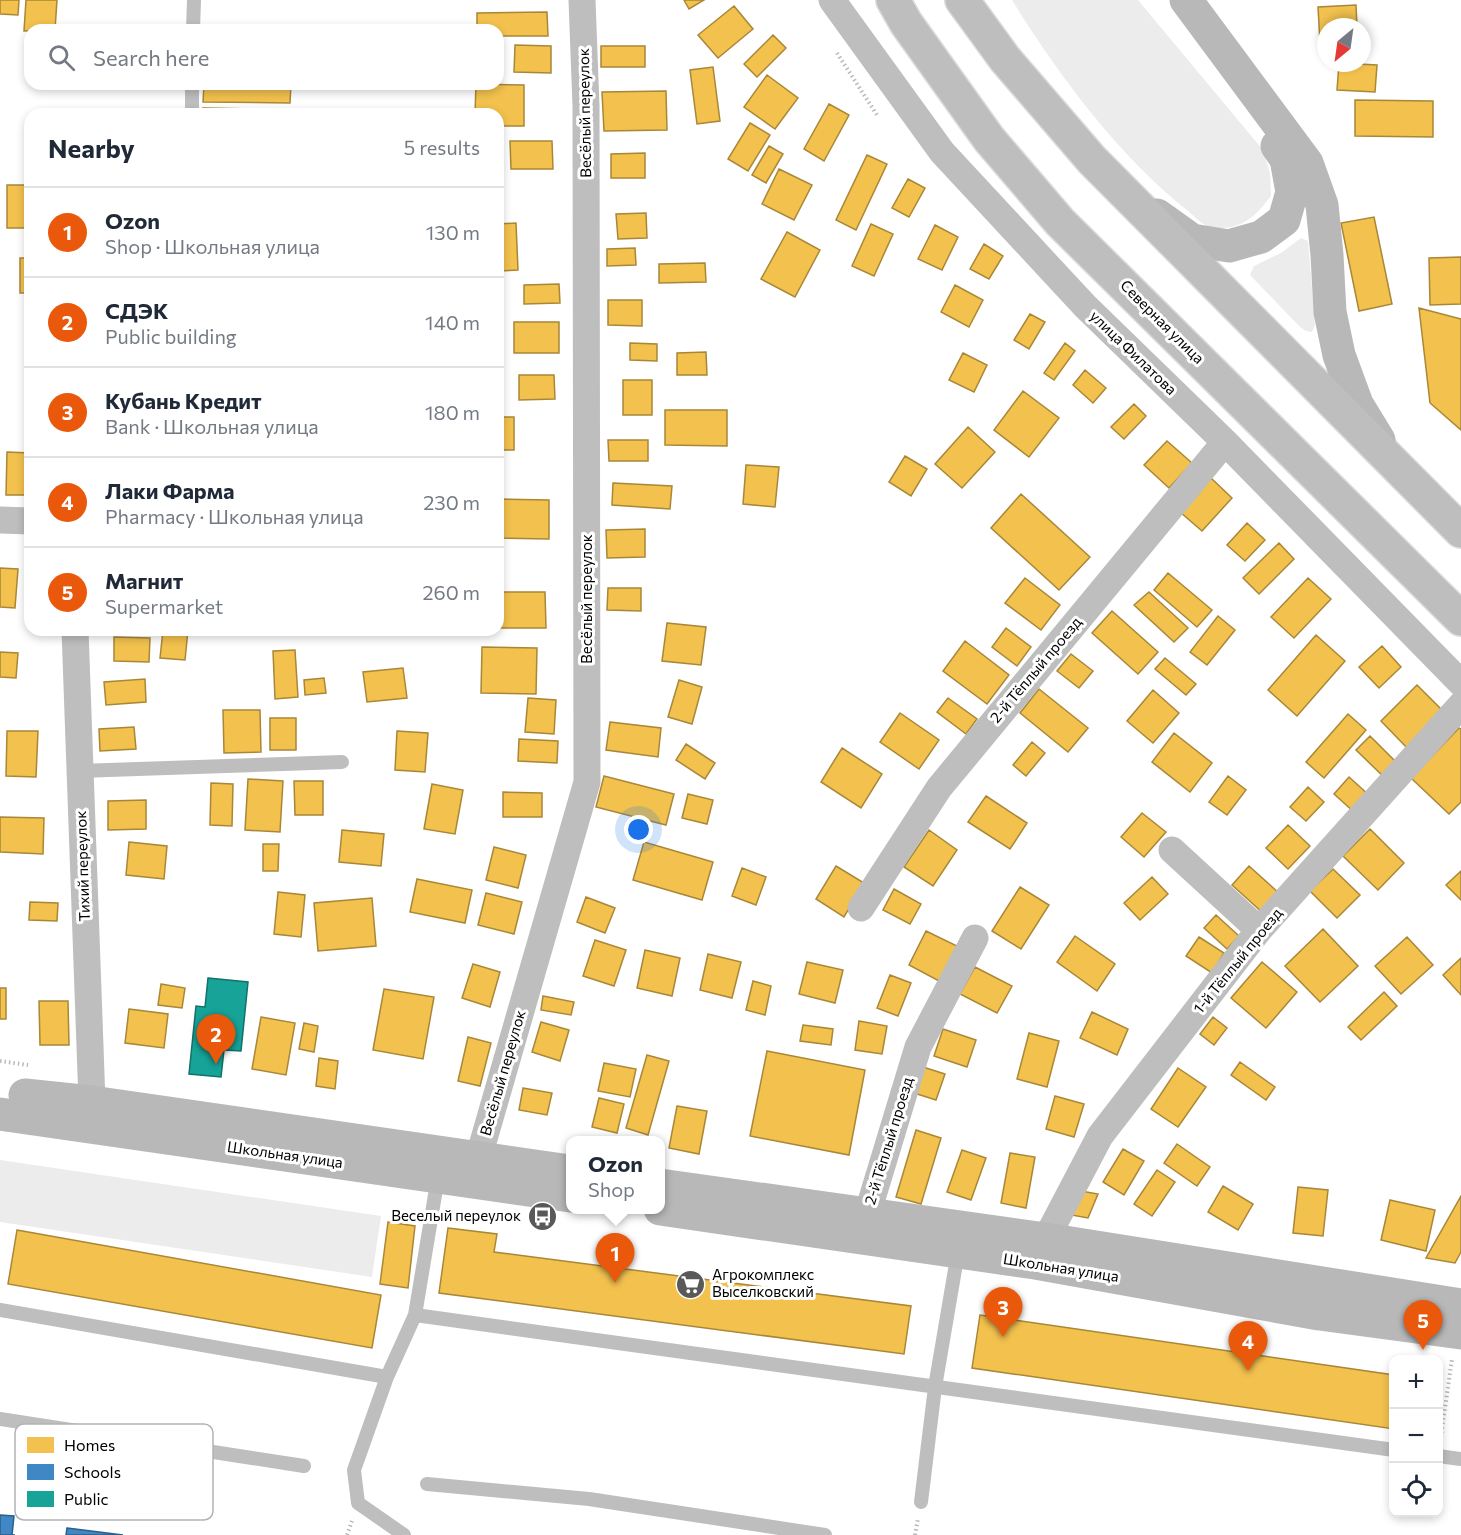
<!DOCTYPE html>
<html lang="en">
<head>
<meta charset="utf-8">
<style>
	body { margin:0; font-family:Commissioner,sans-serif; background:#f6f6f7; color:#1f2937 }
	.controls { position:absolute; right:18px; bottom:18px; display:grid; overflow:hidden; border-radius:12px; box-shadow:0 3px 9px #0003 }
	.controls button { width:54px; height:54px; display:grid; place-items:center; padding:0; border:0; border-bottom:2px solid #e0e1e3; background:#fff; color:#1f2937; font:30px sans-serif }
	.compass { position:absolute; left:1317px; top:18px; width:54px; height:54px; border-radius:50%; background:#fff; box-shadow:0 3px 9px #0003; rotate:209deg }
	.you { position:absolute; left:639px; top:830px; width:21px; height:21px; margin:-15px; border:4px solid #fff; border-radius:50%; background:#1a73e8; box-shadow:0 0 0 9px #1a73e833 }
	.badge { display:grid; place-items:center; width:39px; height:39px; border-radius:50%; background:#ea580c; color:#fff; font-size:20px; font-weight:700 }
	.pin { position:absolute; translate:-50% -50px; filter:drop-shadow(0 2px 3px #0008) }
	.pin::after { content:''; position:absolute; top:32px; width:21px; height:18px; background:inherit; clip-path:polygon(0 0,100% 0,50% 100%) }
	.popup { position:absolute; left:566px; top:1136px; width:99px; height:78px; box-sizing:border-box; display:grid; place-content:center; border-radius:12px; background:#fff; filter:drop-shadow(0 2px 4px #0005); font-size:20px; white-space:nowrap; color:#747a83 }
	.popup b { font-size:22px; color:#1f2937 }
	.popup::after { content:''; position:absolute; left:50%; top:100%; margin-left:-12px; border:12px solid transparent; border-top-color:#fff }
	.list { margin:0; padding:0; list-style:none }
	h2 { display:flex; justify-content:space-between; align-items:center; height:78px; margin:0; padding:0 24px; font-size:26px }
	h2 small { font-size:20px; font-weight:400; color:#747a83 }
	.list li { display:grid; grid-template-columns:39px 1fr auto; gap:18px; align-items:center; box-sizing:border-box; height:90px; padding:0 24px; border-top:2px solid #e0e1e3 }
	.list b { display:block; font-size:22px; white-space:nowrap }
	.list p { margin:0; font-size:20px; white-space:nowrap; color:#747a83 }
	.list em { font-size:20px; font-style:normal; color:#747a83 }
	.icon { flex:none; width:33px; height:33px; fill:none; stroke:currentColor; stroke-width:2; stroke-linecap:round; stroke-linejoin:round }
	.map { position:relative; flex:none; width:1461px; height:1535px; overflow:hidden }
	.search { position:absolute; background:#fff; box-shadow:0 3px 9px #0003; left:24px; top:24px; width:480px; height:66px; display:flex; align-items:center; gap:15px; box-sizing:border-box; padding:0 21px; border-radius:18px; color:#747a83; font-size:22px }
	.panel { position:absolute; background:#fff; box-shadow:0 3px 9px #0003; left:24px; top:108px; width:480px; height:528px; border-radius:18px }
	.map>svg:first-child { display:block }
	.green { fill:#ececec }
	.homes { fill:#f2c14e; stroke:#a98737; stroke-width:1.5 }
	.schools { fill:#3f88c5; stroke:#2c5f8a; stroke-width:1.5 }
	.public { fill:#17a398; stroke:#10726a; stroke-width:1.5 }
	.lines { fill:none; stroke-linecap:round; stroke-linejoin:round }
	.primary-casing { stroke:#dbdbdb; stroke-width:36 }
	.path { stroke:#b9b9b9; stroke-width:4; stroke-dasharray:1.5 3; stroke-linecap:butt }
	.service { stroke:#bebebe; stroke-width:14 }
	.minor { stroke:#bebebe; stroke-width:27 }
	.secondary { stroke:#b8b8b8; stroke-width:33 }
	.primary { stroke:#bebebe; stroke-width:33 }
	.labels { text-anchor:middle; stroke-width:6; stroke-linejoin:round; paint-order:stroke }
	.street-label { font-size:15px; fill:#000; stroke:#fff }
	.poi-label { font-size:15px; fill:#000; stroke:#fff; text-anchor:end }
	.key { fill:#fff; stroke:#b2b2b2; stroke-width:1.5 }
	.key-label { font-size:16px; fill:#000 }
</style>
</head>
<body>
<div class="map">
<svg width="1461" height="1535" viewBox="0 0 1461 1535">
	<rect width="100%" height="100%" fill="#fff"/>
	<path class="green" d="M1012 0H1138L1263 150 1270 173 1271 196C1255 217 1240 232 1210 227 1202 225 1194 216 1188 211 1117 154 1059 76 1012 0Z
		M1301 238 1308 241 1315 325 1312 332 1306 331 1300 327 1250 275 1254 266 1281 253Z
		M0 1160 381 1216 372 1277 0 1222Z"/>
	<path class="homes" d="M0 0H19L18 15 0 14Z
		M26 0H57L55 30 24 31Z
		M684 0H704L689 9Z
		M1356 5 1357 27H1326V43H1320L1318 7Z
		M734 6 753 29 718 58 698 35Z
		M547 12 548 36H498V30H477V13Z
		M127 26H171V30H127Z
		M127 26V30H90V27Z
		M773 35 786 48 757 77 744 64Z
		M515 45 551 46V73L514 72Z
		M601 46H645V67H601Z
		M1339 63 1377 65 1375 92 1337 90Z
		M713 67 720 121 697 124 690 70Z
		M767 75 798 98 775 129 744 107Z
		M204 84H291L290 103 203 102Z
		M476 84 524 85V126H498V114H475Z
		M666 91 667 130 604 131 602 92Z
		M1355 100 1433 101V137L1355 136Z
		M829 104 849 115 824 161 804 149Z
		M203 108 260 109V114H203Z
		M750 123 770 135 748 171 728 159Z
		M510 141H552L553 169H511Z
		M769 146 783 154 766 183 752 175Z
		M645 153V178H611V154Z
		M867 155 887 164 856 230 836 220Z
		M779 169 812 185 794 220 762 204Z
		M908 179 925 188 909 217 892 208Z
		M7 185H30V228H7Z
		M646 213 647 238 618 239 616 214Z
		M1374 217 1392 304 1359 311 1341 223Z
		M516 223 518 270 498 271V224Z
		M871 224 893 234 874 276 852 266Z
		M935 225 958 237 942 270 918 259Z
		M787 232 820 250 795 297 761 279Z
		M984 244 1003 256 989 279 970 269Z
		M635 248 636 265 607 266V249Z
		M1461 257V304L1430 305 1429 258Z
		M20 258H30V293H20Z
		M705 263 706 282 659 283V264Z
		M559 284 560 303 524 304V285Z
		M955 285 983 300 969 327 941 312Z
		M608 300H642V326L608 325Z
		M1419 308 1461 319V430L1430 403Z
		M1030 314 1045 322 1029 349 1014 340Z
		M514 322H559V353H514Z
		M630 343 657 344V361L630 360Z
		M1065 343 1075 351 1054 380 1044 373Z
		M706 352 707 375H677V353Z
		M963 353 987 365 974 392 949 380Z
		M1085 370 1106 388 1093 403 1073 385Z
		M519 375H554L555 399 519 400Z
		M623 380H652V415H623Z
		M1023 391 1059 418 1029 457 994 430Z
		M1134 404 1146 416 1124 439 1111 427Z
		M665 410H727V446L665 445Z
		M498 417H514V450H498Z
		M968 427 995 452 962 488 935 464Z
		M608 440H648V461H609Z
		M1167 441 1192 463 1169 488 1144 465Z
		M7 452 30 453V495H6Z
		M905 456 927 469 911 496 889 482Z
		M746 465 779 467 775 507 743 504Z
		M1211 478 1232 498 1202 531 1180 512Z
		M613 483 672 486 670 509 612 505Z
		M1021 494 1090 557 1059 590 991 528Z
		M499 499 549 500V539L498 538Z
		M1247 523 1265 540 1245 561 1227 545Z
		M645 529V557L607 558 606 530Z
		M1279 543 1294 559 1259 594 1243 578Z
		M0 568 18 569 15 608 0 607Z
		M1168 573 1212 610 1197 627 1154 590Z
		M1025 578 1060 605 1041 630 1005 603Z
		M1308 578 1331 599 1294 638 1271 617Z
		M608 588H641V611L607 610Z
		M498 592H545L546 628H498Z
		M1149 592 1188 628 1174 642 1134 605Z
		M1112 611 1158 652 1138 674 1092 633Z
		M1218 616 1235 630 1207 665 1190 652Z
		M667 623 706 627 701 665 662 661Z
		M1006 628 1031 647 1017 666 992 647Z
		M163 630H188L185 660 160 658Z
		M1316 635 1345 661 1297 716 1268 690Z
		M114 637 150 638 149 662 114 661Z
		M965 641 1009 675 987 704 943 671Z
		M1382 646 1401 667 1379 688 1359 667Z
		M482 647 537 648 536 694 481 693Z
		M295 650 298 697 275 699 273 651Z
		M0 652 18 653 16 678 0 677Z
		M1071 654 1093 671 1079 688 1057 671Z
		M1165 658 1196 684 1186 695 1155 669Z
		M403 668 407 698 367 702 363 672Z
		M324 678 326 693 305 695 304 680Z
		M145 679 146 702 106 705 104 682Z
		M679 680 702 687 692 724 668 717Z
		M1417 685 1445 713 1409 750 1381 721Z
		M1039 689 1088 728 1068 752 1020 713Z
		M1153 690 1179 713 1153 743 1127 721Z
		M528 698 556 700 554 734 525 732Z
		M948 698 977 719 966 734 937 712Z
		M223 710H260L261 752 224 753Z
		M900 713 939 740 919 769 880 742Z
		M1348 714 1366 730 1324 778 1306 762Z
		M270 718H296V750H270Z
		M610 722 661 728 658 757 606 750Z
		M134 727 136 749 100 751 99 729Z
		M1459 728 1461 729V802L1449 814 1411 778Z
		M7 731H38L36 777 6 776Z
		M397 731 428 733 425 772 395 770Z
		M1174 733 1212 763 1190 792 1152 762Z
		M1370 736 1400 766 1387 780 1356 750Z
		M519 739 558 741 557 763 518 761Z
		M1032 742 1045 753 1026 776 1013 765Z
		M686 744 715 763 705 779 676 760Z
		M842 748 882 774 861 808 821 782Z
		M604 776 674 794 666 825 596 807Z
		M1228 776 1246 790 1227 815 1209 802Z
		M1349 777 1370 796 1355 813 1334 794Z
		M248 779 283 781 280 832 245 830Z
		M294 781H323V815H295Z
		M211 783 233 784 232 826 210 825Z
		M432 784 463 790 455 834 424 829Z
		M1308 787 1324 802 1306 821 1290 807Z
		M503 792 542 793V817H503Z
		M688 794 713 800 707 824 682 818Z
		M986 796 1027 823 1010 849 968 822Z
		M146 800V829L108 830V801Z
		M1142 813 1166 832 1144 857 1121 837Z
		M0 817 44 818 43 854 0 852Z
		M1288 825 1310 846 1288 869 1266 848Z
		M1370 829 1404 863 1378 890 1343 856Z
		M342 830 384 834 381 866 339 862Z
		M929 830 957 850 933 886 904 867Z
		M129 842 167 846 164 879 126 875Z
		M644 842 713 862 702 900 633 880Z
		M263 844H279L278 871H263Z
		M494 847 526 855 518 888 486 880Z
		M836 866 864 883 844 917 816 899Z
		M1249 866 1281 895 1264 914 1232 885Z
		M742 868 766 877 756 905 732 896Z
		M1333 869 1360 895 1337 918 1310 891Z
		M1461 871V900L1446 885Z
		M1152 877 1168 894 1140 920 1124 903Z
		M417 879 472 890 465 923 410 912Z
		M1020 887 1049 905 1021 949 992 931Z
		M894 889 921 904 910 924 883 910Z
		M278 892 305 895 301 937 274 934Z
		M486 893 522 902 514 934 478 925Z
		M586 897 615 908 605 933 577 922Z
		M372 898 376 946 318 951 314 903Z
		M30 902 58 903 57 921 29 920Z
		M1216 915 1239 936 1227 949 1204 928Z
		M1323 929 1358 966 1320 1002 1285 966Z
		M926 931 957 946 939 981 909 965Z
		M1075 936 1115 964 1097 991 1057 962Z
		M1199 937 1224 953 1212 973 1186 956Z
		M1407 937 1433 965 1401 994 1375 966Z
		M595 940 626 950 614 986 583 976Z
		M645 950 680 958 672 996 637 988Z
		M708 954 741 962 732 998 700 990Z
		M1461 958V995L1443 975Z
		M807 962 843 970 835 1003 799 994Z
		M1262 962 1297 992 1266 1028 1231 998Z
		M473 964 500 972 490 1007 462 998Z
		M975 967 1012 986 997 1013 960 994Z
		M890 975 911 983 898 1016 877 1008Z
		M753 981 771 986 765 1015 746 1010Z
		M161 984 185 988 182 1008 158 1005Z
		M0 988H6V1019H0Z
		M384 989 434 997 423 1059 373 1050Z
		M1384 992 1397 1006 1361 1040 1348 1027Z
		M543 996 574 1002 571 1015 541 1010Z
		M39 1001H68L69 1045H40Z
		M129 1009 168 1014 164 1048 125 1043Z
		M1092 1012 1128 1029 1117 1055 1080 1038Z
		M261 1017 295 1023 286 1075 252 1069Z
		M1213 1017 1227 1028 1214 1045 1200 1034Z
		M859 1021 887 1026 882 1054 855 1050Z
		M541 1022 569 1030 560 1061 532 1052Z
		M304 1023 318 1026 314 1052 299 1049Z
		M803 1025 833 1029 831 1045 800 1041Z
		M943 1029 976 1040 967 1067 934 1056Z
		M1029 1033 1059 1041 1047 1087 1017 1079Z
		M468 1037 491 1043 480 1086 458 1081Z
		M767 1051 865 1070 849 1155 750 1136Z
		M647 1055 669 1061 648 1135 626 1128Z
		M319 1058 338 1061 335 1089 316 1086Z
		M1240 1062 1275 1087 1266 1100 1231 1075Z
		M604 1063 636 1069 630 1097 598 1091Z
		M923 1067 945 1074 936 1100 914 1093Z
		M1178 1068 1206 1087 1178 1127 1151 1109Z
		M523 1088 552 1093 547 1115 519 1110Z
		M1055 1096 1084 1104 1074 1137 1046 1129Z
		M599 1098 624 1104 617 1133 592 1127Z
		M677 1106 707 1111 699 1154 669 1148Z
		M916 1130 941 1138 921 1204 896 1197Z
		M1177 1144 1210 1167 1197 1186 1164 1163Z
		M1123 1149 1144 1161 1124 1195 1103 1182Z
		M962 1150 986 1158 971 1200 947 1192Z
		M1010 1153 1035 1157 1026 1208 1001 1203Z
		M1157 1170 1175 1182 1152 1216 1134 1204Z
		M1223 1186 1253 1204 1238 1230 1208 1212Z
		M1298 1187 1328 1190 1323 1236 1293 1233Z
		M1081 1191 1098 1194 1088 1218 1066 1214Z
		M1461 1196V1252L1455 1263 1426 1258Z
		M1390 1200 1435 1210 1426 1251 1381 1240Z
		M388 1222 415 1226 408 1288 380 1284Z
		M448 1228 497 1234 494 1252 911 1306 904 1354 439 1293Z
		M17 1230 381 1295 372 1348 8 1284Z
		M980 1315 1394 1375V1429L972 1368Z"/>
	<path class="schools" d="M0 1515 14 1516 12 1535H15H0Z
		M67 1528 123 1535H66Z"/>
	<path class="public" d="M208 978 248 982 241 1051 224 1050 221 1077 189 1074 196 1006 205 1007Z"/>
	<g class="lines">
		<defs>
			<path id="primary" d="M893 0 906 23 989 139 1060 222 1461 619
				M962 0 1005 59 1092 160 1461 531"/>
		</defs>
		<use href="#primary" class="primary-casing"/>
		<path class="path" d="M837 53 877 115
			M0 1061 28 1065
			M1442 1437 1441 1436 1452 1359
			M347 1535 352 1521
			M915 1535 918 1518"/>
		<path class="service" d="M193 30 194 0
			M192 109V84
			M79 771 342 762
			M0 1310 387 1377 415 1315 438 1177
			M415 1315 1394 1450
			M387 1377 354 1470 358 1503 404 1535
			M0 1419 304 1466
			M1438 1456 1461 1459
			M427 1484 589 1499 825 1535
			M921 1502 935 1387 958 1252"/>
		<path class="minor" d="M832 0 942 152 1085 306 1225 442 1461 683
			M0 520 30 521
			M75 630 92 1102
			M1172 850 1259 930
			M861 908 939 788 1225 442
			M473 1177 587 782 586 106 582 0
			M867 1215 918 1047 975 938
			M1046 1239 1100 1136 1259 930 1461 705"/>
		<path class="secondary" d="M1186 0 1307 163 1322 205 1327 255 1330 312 1339 355 1357 404 1379 440
			M1157 215 1192 240 1229 246 1261 237 1284 220 1292 192 1286 159 1277 146
			M25 1095 92 1102 570 1171
			M0 1114 570 1196
			M660 1185 1046 1239 1461 1305
			M660 1209 1035 1263 1319 1314 1461 1333"/>
		<use href="#primary" class="primary"/>
	</g>
	<defs>
		<symbol id="bus-disc" viewBox="-11 -11 22 22"><circle r="9.5" fill="#595959" stroke="#fff"/><path d="M-5-6H5V4H4V6H2V4H-2V6H-4V4H-5ZM-3.5-4V0h7V-4ZM-3.5 1.2v1.5H-2V1.2ZM2 1.2v1.5H3.5V1.2Z" fill="#fff"/></symbol>
		<symbol id="supermarket-disc" viewBox="-11 -11 22 22"><circle r="9.5" fill="#595959" stroke="#fff"/><path d="M-6-5.5h2.5l.6 2H6L4.5 2H-2.5L-4.4-4H-6ZM-1.5 3.2a1.3 1.3 0 1 0 .1 0ZM3 3.2a1.3 1.3 0 1 0 .1 0Z" fill="#fff"/></symbol>
	</defs>
	<g fill-rule="evenodd">
		<use href="#bus-disc" x="526" y="1200" width="33" height="33"/>
		<use href="#supermarket-disc" x="674" y="1268" width="33" height="33"/>
	</g>
	<g class="labels">
		<g class="street-label">
			<text transform="translate(585 113) rotate(-91)" y="5">Весёлый переулок</text>
			<text transform="translate(1162 322) rotate(45)" y="5">Северная улица</text>
			<text transform="translate(1133 353) rotate(44)" y="5">улица Филатова</text>
			<text transform="translate(587 599) rotate(-90)" y="5">Весёлый переулок</text>
			<text transform="translate(1036 670) rotate(-50)" y="5">2-й Тёплый проезд</text>
			<text transform="translate(83 866) rotate(-92)" y="5">Тихий переулок</text>
			<text transform="translate(1238 961) rotate(-51)" y="5">1-й Тёплый проезд</text>
			<text transform="translate(503 1073) rotate(-74)" y="5">Весёлый переулок</text>
			<text transform="translate(889 1141) rotate(-73)" y="5">2-й Тёплый проезд</text>
			<text transform="translate(285 1155) rotate(8)" y="5">Школьная улица</text>
			<text transform="translate(1061 1268) rotate(9)" y="5">Школьная улица</text>
		</g>
		<g class="poi-label">
			<text x="521" y="1221">Веселый переулок</text>
			<text x="712" y="1280" text-anchor="start">Агрокомплекс<tspan x="712" dy="17">Выселковский</tspan></text>
		</g>
	</g>
	<rect x="15" y="1424" width="198" height="96" rx="9" class="key"/>
	<rect x="27" y="1437" width="27" height="16" fill="#f2c14e"/>
	<rect x="27" y="1464" width="27" height="16" fill="#3f88c5"/>
	<rect x="27" y="1491" width="27" height="16" fill="#17a398"/>
	<g class="key-label">
		<text x="64" y="1451">Homes</text>
		<text x="64" y="1478">Schools</text>
		<text x="64" y="1505">Public</text>
	</g>
</svg>
<div class="controls">
<button>+</button>
<button>−</button>
<button><svg class="icon" aria-label="locate" viewBox="0 0 24 24"><circle cx="12" cy="12" r="6"/><path d="M12 2v4M12 18v4M2 12h4M18 12h4"/></svg></button>
</div>
<svg class="compass" viewBox="-18 -18 36 36"><path d="M0-13l5 13h-10z" fill="#e53935"/><path d="M0 13l5-13h-10z" fill="#747a83"/></svg>
<div class="you"></div>
<div class="pin badge" style="left:615px;top:1283px">1</div>
<div class="popup"><b>Ozon</b>Shop</div>
<div class="pin badge" style="left:216px;top:1064px">2</div>
<div class="pin badge" style="left:1003px;top:1337px">3</div>
<div class="pin badge" style="left:1248px;top:1371px">4</div>
<div class="pin badge" style="left:1423px;top:1350px">5</div>
<div class="search"><svg class="icon" aria-label="search" viewBox="0 0 24 24"><circle cx="10" cy="10" r="6"/><path d="M15 15l6 6"/></svg>Search here</div>
<section class="panel">
<h2>Nearby<small>5 results</small></h2>
<ul class="list">
<li><span class="badge">1</span><div><b>Ozon</b><p>Shop · Школьная улица</p></div><em>130 m</em></li>
<li><span class="badge">2</span><div><b>СДЭК</b><p>Public building</p></div><em>140 m</em></li>
<li><span class="badge">3</span><div><b>Кубань Кредит</b><p>Bank · Школьная улица</p></div><em>180 m</em></li>
<li><span class="badge">4</span><div><b>Лаки Фарма</b><p>Pharmacy · Школьная улица</p></div><em>230 m</em></li>
<li><span class="badge">5</span><div><b>Магнит</b><p>Supermarket</p></div><em>260 m</em></li>
</ul>
</section>
</div>
</body>
</html>
